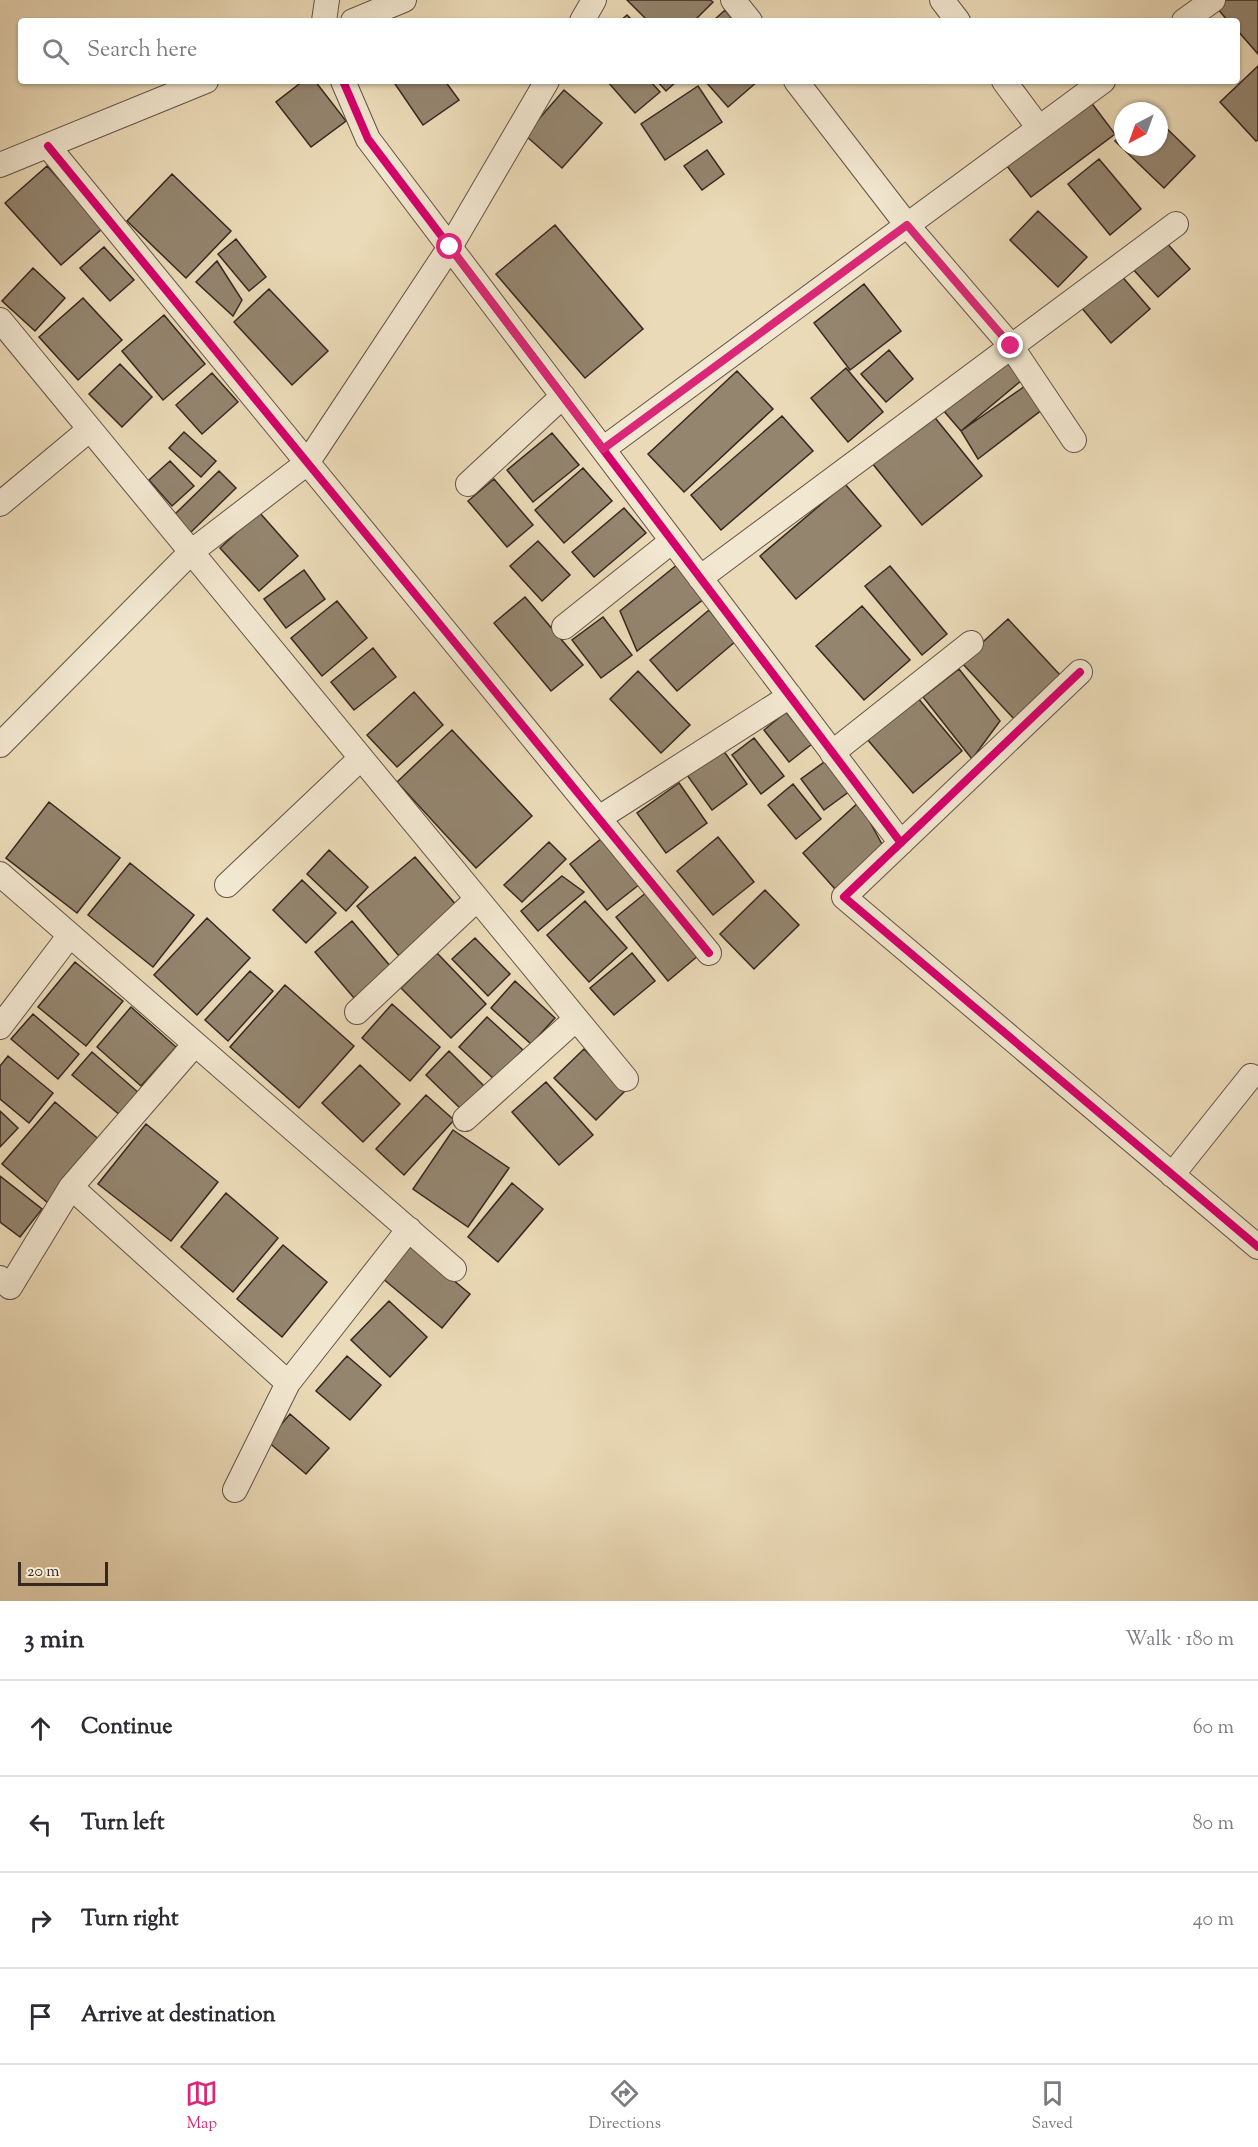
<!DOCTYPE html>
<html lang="en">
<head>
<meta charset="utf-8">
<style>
	body { margin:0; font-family:"Sorts Mill Goudy",serif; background:#f7f7f7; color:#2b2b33 }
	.compass { position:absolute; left:1114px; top:102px; width:54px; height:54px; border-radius:50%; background:#fff; box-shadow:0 2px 4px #0004; rotate:221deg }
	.scale { position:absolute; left:18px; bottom:15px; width:90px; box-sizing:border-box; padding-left:6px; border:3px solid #362821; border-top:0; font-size:16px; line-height:21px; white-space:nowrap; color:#362821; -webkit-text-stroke:4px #f2e7d0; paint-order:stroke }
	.stop { position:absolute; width:18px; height:18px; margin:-14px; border:4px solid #db2777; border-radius:50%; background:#fff }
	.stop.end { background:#db2777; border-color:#fff; box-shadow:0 2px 6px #0008 }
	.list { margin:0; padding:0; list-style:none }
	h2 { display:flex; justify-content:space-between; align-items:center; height:78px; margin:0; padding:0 24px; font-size:26px }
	h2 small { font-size:20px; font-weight:400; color:#7c7c81 }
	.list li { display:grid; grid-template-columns:39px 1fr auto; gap:18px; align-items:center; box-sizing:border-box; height:96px; padding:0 24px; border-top:2px solid #e1e1e2 }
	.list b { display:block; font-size:22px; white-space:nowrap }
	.list em { font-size:20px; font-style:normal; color:#7c7c81 }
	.icon { flex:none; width:33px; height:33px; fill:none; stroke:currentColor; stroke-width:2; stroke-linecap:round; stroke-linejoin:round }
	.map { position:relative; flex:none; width:1258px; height:1601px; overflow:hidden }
	.search { position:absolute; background:#fff; box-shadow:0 2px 4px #0004; left:18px; right:18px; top:18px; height:66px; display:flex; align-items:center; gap:15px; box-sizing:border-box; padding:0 21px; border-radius:6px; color:#7c7c81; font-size:22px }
	.sheet { height:462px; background:#fff }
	nav { display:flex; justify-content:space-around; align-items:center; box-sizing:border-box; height:84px; border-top:2px solid #e1e1e2; background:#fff; font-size:16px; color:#7c7c81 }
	nav a { display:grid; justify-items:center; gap:3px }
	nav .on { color:#db2777 }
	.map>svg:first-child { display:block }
	.building { fill:#94856f; stroke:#362821; stroke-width:1.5 }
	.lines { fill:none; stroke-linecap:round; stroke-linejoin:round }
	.street-casing { stroke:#635446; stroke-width:26 }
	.street { stroke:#f2e7d0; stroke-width:24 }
	.cycleway-casing { stroke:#f2e7d0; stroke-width:11 }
	.cycleway { stroke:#d6006c; stroke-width:8 }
	.route { stroke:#db2777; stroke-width:8 }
</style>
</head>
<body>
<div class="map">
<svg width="1258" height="1601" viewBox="0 0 1258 1601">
	<rect width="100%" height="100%" fill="#ebdab7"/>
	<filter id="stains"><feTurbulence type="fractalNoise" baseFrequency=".00333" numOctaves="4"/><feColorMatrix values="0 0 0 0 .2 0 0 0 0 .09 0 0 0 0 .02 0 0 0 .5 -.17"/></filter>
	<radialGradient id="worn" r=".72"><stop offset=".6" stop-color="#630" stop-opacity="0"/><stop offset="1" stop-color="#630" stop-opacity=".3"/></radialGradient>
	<path class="building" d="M627 0H710L713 2 694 21H648Z
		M1226 0H1258V54L1237 30V21H1228L1217 8Z
		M725 10 734 21H713Z
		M627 15 633 21H620Z
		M1258 66V140L1256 141 1220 102Z
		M303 81H315L346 121 311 147 276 102Z
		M393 81H445L459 100 423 125Z
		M607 81H650L660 92 635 113Z
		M657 81H677L666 91Z
		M705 81H758L728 107Z
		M698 86 722 122 665 160 641 124Z
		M564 90 602 123 562 168 525 135Z
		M1090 101 1115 134 1031 197 1006 165Z
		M1159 121 1195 156 1164 188 1115 141 1123 134V147H1159Z
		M707 150 724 174 702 190 684 166Z
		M1099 159 1141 209 1110 235 1068 184Z
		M47 166 103 228 61 265 5 203Z
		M172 174 231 231 186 278 127 221Z
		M1038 211 1087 257 1058 287 1010 240Z
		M555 225 643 329 585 378 496 274Z
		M236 239 266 277 249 291 218 254Z
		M1164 240 1190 269 1158 297 1132 268Z
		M104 247 134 280 110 301 80 268Z
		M217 261 242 300 233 316 196 282Z
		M33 268 65 298 35 331 2 301Z
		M1119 273 1150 309 1111 343 1081 307Z
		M864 284 901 331 850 370 814 323Z
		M269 289 328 351 292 385 234 322Z
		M83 298 122 340 78 380 39 337Z
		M164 315 205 364 163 400 122 351Z
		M889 350 913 379 886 402 861 374Z
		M1004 359 1022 380 961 431 943 410Z
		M120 364 152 397 122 427 89 394Z
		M846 368 883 412 848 442 811 398Z
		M737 371 773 409 684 492 648 454Z
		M212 373 238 402 202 434 176 405Z
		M1025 386 1043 409 978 459 961 431Z
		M932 414 982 476 922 525 872 463Z
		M782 416 813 451 721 530 691 495Z
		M184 432 216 461 201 477 169 448Z
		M552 433 579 465 533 502 507 470Z
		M170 461 194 486 172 506 149 480Z
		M583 468 612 501 564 543 535 510Z
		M219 471 236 488 190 533 173 516Z
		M494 479 533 525 507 547 468 501Z
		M845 484 881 526 796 599 760 556Z
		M624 508 646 533 594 577 572 552Z
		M259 512 298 556 259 591 220 548Z
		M538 541 570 575 542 601 510 566Z
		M678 564 705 598 637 651 620 611Z
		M890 566 947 634 922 655 865 586Z
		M304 570 325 599 286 628 264 599Z
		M525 597 583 665 551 691 494 623Z
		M337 601 367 638 322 676 291 638Z
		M862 606 910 660 864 700 816 646Z
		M709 610 736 641 677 691 650 660Z
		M603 617 632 655 601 678 572 640Z
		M1008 619 1061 676 1015 720 961 662Z
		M373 648 396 677 354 710 331 682Z
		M959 669 1000 721 972 759 923 697Z
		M638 671 690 725 661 753 610 699Z
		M414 692 443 725 397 767 367 735Z
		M917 697 962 751 913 793 867 739Z
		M786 712 812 744 789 762 764 730Z
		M452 730 532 816 476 868 397 782Z
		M754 738 784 776 761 794 732 755Z
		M723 750 747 784 712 810 687 775Z
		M831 757 854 788 824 810 801 779Z
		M679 783 707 823 666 853 637 813Z
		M793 784 821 819 796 839 768 805Z
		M49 802 120 858 77 913 6 858Z
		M859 802 883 846 835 889 803 853Z
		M718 837 754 882 713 915 677 871Z
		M602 838 640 884 607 910 570 864Z
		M549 842 566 859 522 902 504 885Z
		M329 850 368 887 346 911 307 874Z
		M415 857 457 906 399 956 357 906Z
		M130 863 194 915 153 967 88 915Z
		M562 876 584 892 538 931 521 911Z
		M302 880 336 913 306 943 273 910Z
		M765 890 799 925 754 969 720 934Z
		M647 892 699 955 668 981 616 917Z
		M585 901 627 948 589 982 547 935Z
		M207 918 250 958 197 1015 154 975Z
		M352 921 391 967 354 998 315 952Z
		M475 938 510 974 488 996 452 959Z
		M437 953 486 1004 451 1038 401 988Z
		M632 953 655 981 614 1015 590 988Z
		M75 962 123 1001 86 1046 38 1007Z
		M250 971 273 991 228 1041 205 1020Z
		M515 981 555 1018 531 1044 491 1008Z
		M285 985 354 1046 299 1108 230 1047Z
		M392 1004 440 1047 410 1081 362 1038Z
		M131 1007 176 1047 141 1086 97 1047Z
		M33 1014 79 1054 58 1079 11 1039Z
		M487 1017 523 1050 495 1080 459 1047Z
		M584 1049 625 1091 596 1120 554 1078Z
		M449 1051 487 1089 464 1112 426 1075Z
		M92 1052 140 1094 121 1116 72 1075Z
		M8 1056 53 1093 29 1123 0 1099V1066Z
		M360 1065 400 1104 363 1142 322 1103Z
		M546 1082 593 1135 559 1165 512 1112Z
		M426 1095 454 1120 404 1175 376 1149Z
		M55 1102 102 1142 49 1204 2 1164Z
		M0 1111 18 1128 0 1147Z
		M146 1124 218 1182 171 1241 98 1184Z
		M453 1130 509 1168 468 1227 413 1189Z
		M0 1176 42 1209 20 1237 0 1222Z
		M512 1183 543 1209 498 1262 468 1237Z
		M226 1193 278 1238 233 1292 181 1247Z
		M410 1244 470 1294 442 1328 382 1278Z
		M283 1245 327 1282 282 1337 237 1299Z
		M389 1301 427 1337 390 1377 351 1340Z
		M347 1356 381 1385 350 1420 316 1391Z
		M290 1414 329 1448 306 1474 267 1441Z"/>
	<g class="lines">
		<defs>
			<path id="street" d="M733 0 750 21
				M942 0 958 21
				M324 21 327 0
				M353 21 404 0
				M582 21 594 0
				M1184 21 1213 0
				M343 81 368 139 901 843
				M796 81 907 225 1011 346 1074 440
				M1004 81 1039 128
				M48 146 709 953
				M0 165 206 81
				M0 320 626 1079
				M603 449 1103 81
				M468 484 563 396
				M0 504 90 429
				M700 578 1176 224
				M564 627 672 541
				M1080 672 844 897 1258 1247
				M0 745 191 552 307 463 450 247 547 81
				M832 753 971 643
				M599 818 790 696
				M0 874 454 1269
				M227 885 361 758
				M357 1012 477 899
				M0 1027 70 935
				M195 1044 71 1187 288 1383 409 1229
				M465 1119 576 1019
				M1172 1175 1251 1076
				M0 1278 10 1287 71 1187
				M235 1490 288 1383"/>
		</defs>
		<use href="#street" class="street-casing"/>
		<use href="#street" class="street"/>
		<defs>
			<path id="cycleway" d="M343 81 368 139 901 843
				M48 146 709 953
				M1080 672 844 897 1258 1247"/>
		</defs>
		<use href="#cycleway" class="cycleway-casing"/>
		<use href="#cycleway" class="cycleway"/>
	</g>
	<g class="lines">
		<path class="route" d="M450 247 603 449 907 225 1011 346"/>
	</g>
	<rect width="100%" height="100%" filter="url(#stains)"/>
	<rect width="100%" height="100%" fill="url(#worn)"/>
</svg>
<svg class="compass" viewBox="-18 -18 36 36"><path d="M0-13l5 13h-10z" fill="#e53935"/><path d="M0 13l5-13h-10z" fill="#7c7c81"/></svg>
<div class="scale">20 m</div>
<div class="stop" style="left:450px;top:247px"></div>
<div class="stop end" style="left:1011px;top:346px"></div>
<div class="search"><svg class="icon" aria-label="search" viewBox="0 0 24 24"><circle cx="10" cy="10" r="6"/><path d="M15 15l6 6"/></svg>Search here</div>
</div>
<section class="sheet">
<h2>3 min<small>Walk · 180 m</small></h2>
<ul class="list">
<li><svg class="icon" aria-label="ahead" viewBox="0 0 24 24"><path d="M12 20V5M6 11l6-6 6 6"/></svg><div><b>Continue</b></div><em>60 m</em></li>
<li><svg class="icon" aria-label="left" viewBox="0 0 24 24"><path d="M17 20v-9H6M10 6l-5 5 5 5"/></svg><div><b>Turn left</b></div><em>80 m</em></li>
<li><svg class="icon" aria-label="right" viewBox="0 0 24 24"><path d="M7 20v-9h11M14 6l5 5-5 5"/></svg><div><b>Turn right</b></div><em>40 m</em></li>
<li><svg class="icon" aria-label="arrive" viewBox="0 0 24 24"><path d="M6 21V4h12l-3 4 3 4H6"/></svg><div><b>Arrive at destination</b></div></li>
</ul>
</section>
<nav>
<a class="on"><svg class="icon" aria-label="map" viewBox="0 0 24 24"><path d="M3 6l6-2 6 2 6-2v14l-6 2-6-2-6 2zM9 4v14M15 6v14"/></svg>Map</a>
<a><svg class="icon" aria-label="directions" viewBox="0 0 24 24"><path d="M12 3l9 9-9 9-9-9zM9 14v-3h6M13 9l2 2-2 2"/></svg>Directions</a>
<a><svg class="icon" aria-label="saved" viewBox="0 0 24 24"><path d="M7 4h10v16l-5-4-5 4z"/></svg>Saved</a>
</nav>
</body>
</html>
